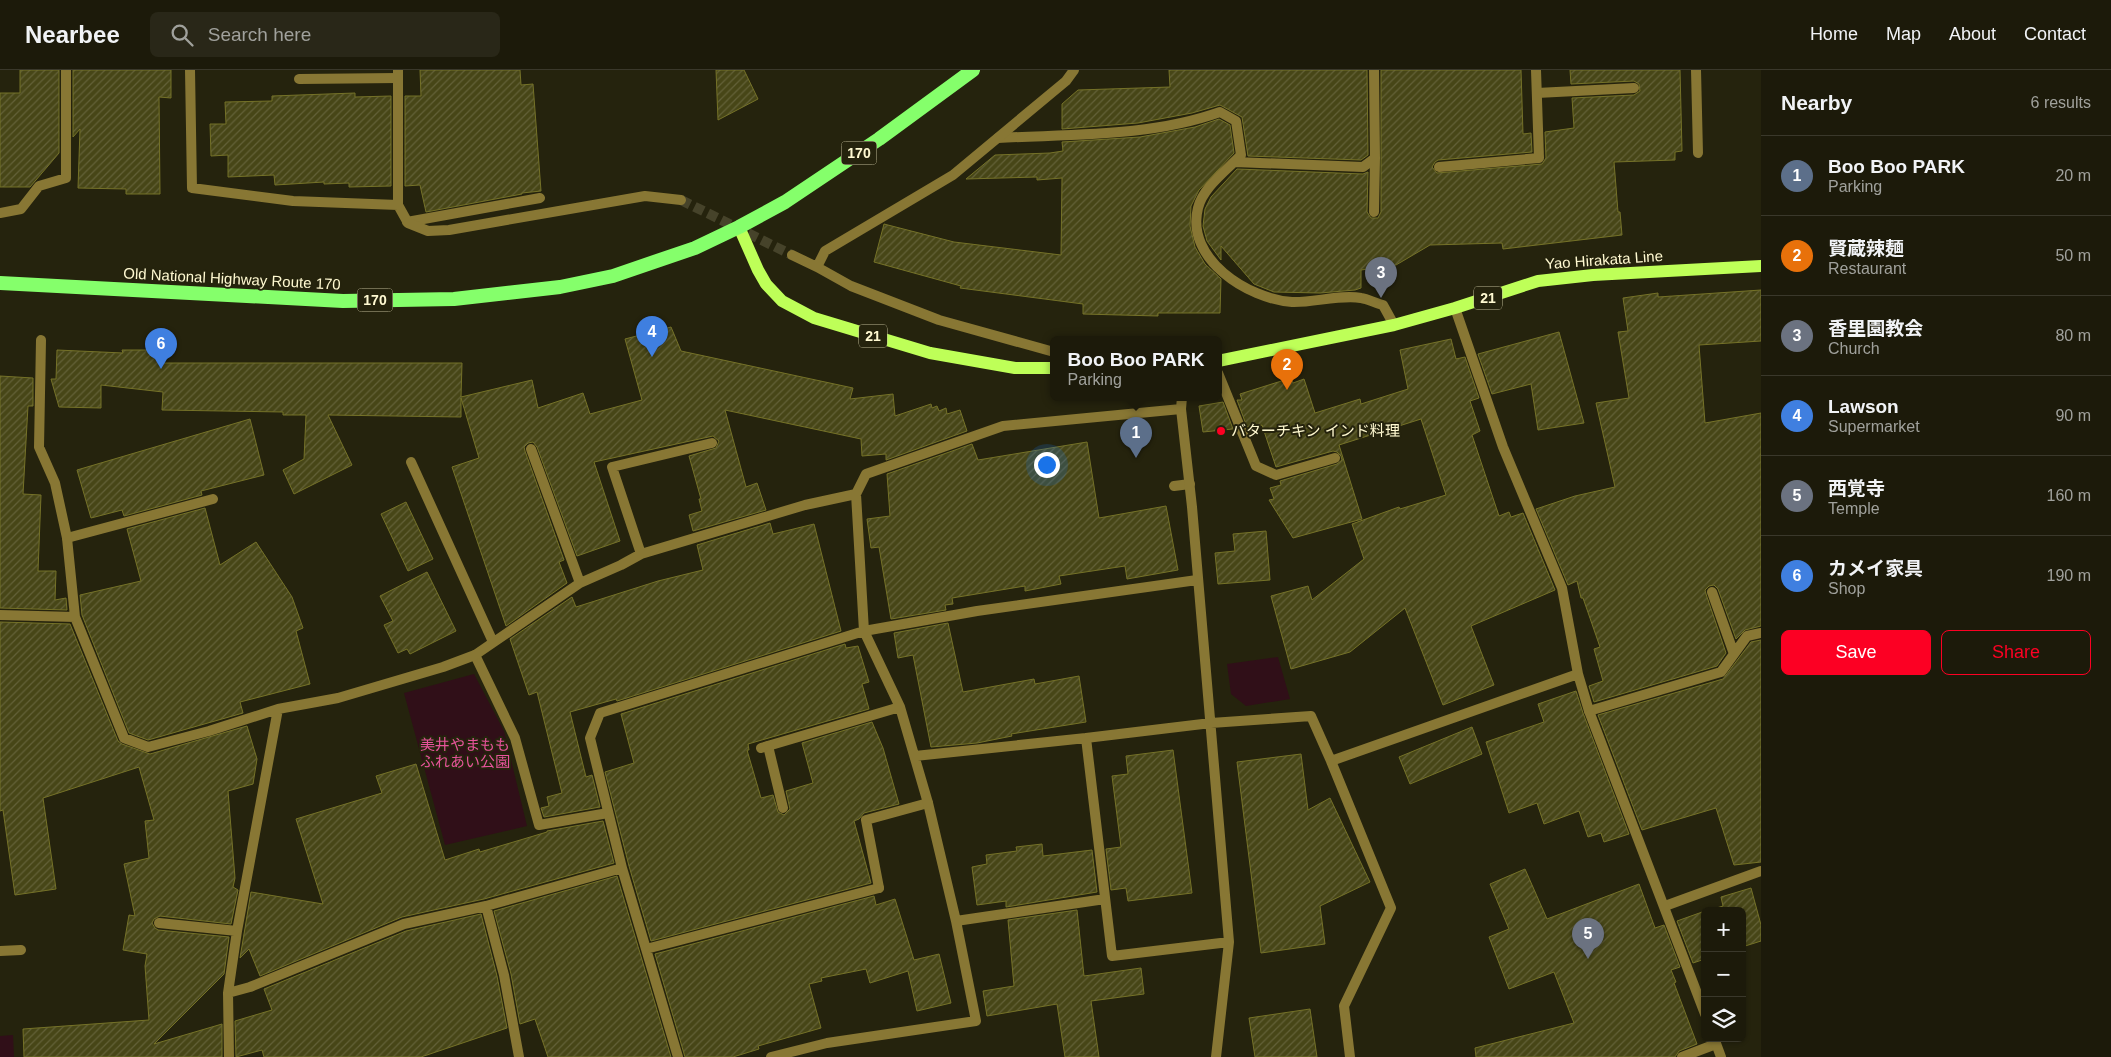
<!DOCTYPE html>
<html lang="en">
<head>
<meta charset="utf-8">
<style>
	body { margin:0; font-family:Arial,"Noto Sans JP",sans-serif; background:#292718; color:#f1f3f6 }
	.controls { position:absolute; right:15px; bottom:15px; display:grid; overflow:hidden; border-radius:8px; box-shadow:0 1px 4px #0004 }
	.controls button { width:45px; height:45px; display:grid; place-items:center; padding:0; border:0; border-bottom:1px solid #3a382b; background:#1c1a0a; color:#f1f3f6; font:25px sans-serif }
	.you { position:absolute; left:1046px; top:394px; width:18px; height:18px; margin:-12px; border:4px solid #fff; border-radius:50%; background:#1a73e8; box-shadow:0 0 0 8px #1a73e833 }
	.badge { display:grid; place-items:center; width:32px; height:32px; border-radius:50%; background:#fc0023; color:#fff; font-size:16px; font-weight:700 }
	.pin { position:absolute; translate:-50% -41px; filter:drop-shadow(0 1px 2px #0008) }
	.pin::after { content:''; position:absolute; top:26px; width:18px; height:15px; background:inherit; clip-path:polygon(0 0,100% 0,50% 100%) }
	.popup { position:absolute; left:1050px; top:266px; width:172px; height:65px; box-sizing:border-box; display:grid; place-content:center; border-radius:8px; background:#1c1a0a; filter:drop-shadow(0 1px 4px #0005); font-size:16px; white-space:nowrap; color:#a0a19c }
	.popup b { font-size:19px; color:#f1f3f6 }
	.popup::after { content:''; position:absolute; left:50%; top:100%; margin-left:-10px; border:10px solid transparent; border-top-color:#1c1a0a }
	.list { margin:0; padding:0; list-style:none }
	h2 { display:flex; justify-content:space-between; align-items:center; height:65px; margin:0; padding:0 20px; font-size:21px }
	h2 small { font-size:16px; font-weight:400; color:#a0a19c }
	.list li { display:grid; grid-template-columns:32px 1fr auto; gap:15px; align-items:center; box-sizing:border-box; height:80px; padding:0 20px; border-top:1px solid #3a382b }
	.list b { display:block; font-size:19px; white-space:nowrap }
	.list p { margin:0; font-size:16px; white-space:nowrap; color:#a0a19c }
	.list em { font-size:16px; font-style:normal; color:#a0a19c }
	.actions { display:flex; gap:10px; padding:15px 20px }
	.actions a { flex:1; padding:11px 0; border:1px solid #fc0023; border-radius:8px; text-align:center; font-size:18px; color:#fc0023 }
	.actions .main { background:#fc0023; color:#fff }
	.icon { flex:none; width:28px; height:28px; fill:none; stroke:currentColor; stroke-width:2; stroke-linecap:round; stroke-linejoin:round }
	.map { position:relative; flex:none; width:1761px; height:987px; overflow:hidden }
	header { display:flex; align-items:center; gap:30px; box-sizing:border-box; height:70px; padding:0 25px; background:#1c1a0a; border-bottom:1px solid #3a382b }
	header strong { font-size:24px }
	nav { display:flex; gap:28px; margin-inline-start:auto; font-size:18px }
	.search { width:350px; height:45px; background:#292718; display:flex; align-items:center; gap:12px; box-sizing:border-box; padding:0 18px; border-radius:8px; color:#a0a19c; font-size:19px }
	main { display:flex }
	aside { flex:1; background:#1c1a0a }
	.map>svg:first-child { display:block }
	.park { fill:#300f18 }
	.building { fill:url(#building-hatch); stroke:#757228 }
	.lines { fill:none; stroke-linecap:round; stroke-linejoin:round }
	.minor-tunnel { stroke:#46432a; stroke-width:10; stroke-dasharray:10 5; stroke-linecap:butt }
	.service { stroke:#887734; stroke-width:10 }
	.minor { stroke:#887734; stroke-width:10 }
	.primary { stroke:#beff58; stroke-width:12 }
	.trunk { stroke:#85ff6b; stroke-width:14 }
	.poi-dot { fill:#fc0023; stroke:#25230d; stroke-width:2 }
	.labels { text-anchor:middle; stroke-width:4; stroke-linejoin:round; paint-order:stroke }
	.shield { fill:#25230d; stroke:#beb996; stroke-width:1 }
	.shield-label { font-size:14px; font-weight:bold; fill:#fff9d1 }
	.street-label { font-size:15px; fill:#fff9d1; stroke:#25230d }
	.poi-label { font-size:15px; fill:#fff9d1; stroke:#25230d; text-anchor:start }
	.park-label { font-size:15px; fill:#e8549c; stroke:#25230d }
</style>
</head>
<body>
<header>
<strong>Nearbee</strong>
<div class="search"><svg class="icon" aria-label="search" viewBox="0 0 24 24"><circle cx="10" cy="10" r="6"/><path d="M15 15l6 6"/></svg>Search here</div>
<nav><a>Home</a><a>Map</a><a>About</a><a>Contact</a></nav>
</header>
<main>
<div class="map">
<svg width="1761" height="987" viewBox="0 0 1761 987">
	<defs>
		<pattern id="building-hatch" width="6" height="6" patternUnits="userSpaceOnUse" patternTransform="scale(1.25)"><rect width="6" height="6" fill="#474617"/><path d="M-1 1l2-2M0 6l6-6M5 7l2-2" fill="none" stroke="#636138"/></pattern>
	</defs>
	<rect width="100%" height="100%" fill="#25230d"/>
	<path class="park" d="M1278 587 1290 629 1246 636 1231 624 1227 594Z
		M474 604 504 661 527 756 445 775 404 623Z
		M13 965 14 987H0V966Z"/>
	<path class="building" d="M20 0H59V83L30 117H0V23H20Z
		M73 0H171V28L159 27 160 124H126V119L78 118 80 59 73 67Z
		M420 0H520L521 15 533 14 541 121 522 123V124L426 142 420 115 405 116V26H421Z
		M716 0H744L758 29 718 50Z
		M1169 0H1367L1368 85 1361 90 1248 86 1242 47 1220 35 1192 43 1138 53 1062 59V34L1078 20 1170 17Z
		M1381 0H1521L1523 64 1531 63 1532 82 1438 90 1435 92 1432 97 1437 103 1542 94 1546 88 1545 62 1574 58 1572 28 1634 25 1640 21 1639 14 1634 11 1571 14 1570 0H1680L1682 81 1675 82V90L1614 92 1618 142H1620L1622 165 1503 179 1502 173 1430 175 1396 195 1361 200V218L1355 220 1320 223 1274 222 1254 214 1221 176V190L1207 171 1203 156 1205 139 1211 127 1237 99 1363 104 1368 102 1367 142 1371 148H1378L1381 142Z
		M355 23V27L391 26V116L349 117V113L324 114V112L275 115 274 105 228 107V85L211 86 210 54H226L225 32 272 31V26Z
		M1219 49 1230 55 1234 83 1199 120 1191 136 1190 156 1195 177 1205 194 1221 209 1220 243H1158V246L1083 244V234L960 218 961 216 874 192 884 154 954 172 1061 185 1062 108 1037 110V107L966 109 995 85 1050 83 1063 81 1062 72 1140 67 1195 57Z
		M1761 220V271L1699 275 1705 353 1761 343V556L1745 560 1736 569 1718 519 1714 515 1709 516 1705 520 1706 524 1726 583 1717 596 1594 632 1589 616 1603 611 1594 579 1600 577 1583 528H1581L1577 511 1568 515 1536 439 1575 426 1615 417 1596 333 1629 328 1618 262 1628 261 1623 228 1658 223V227Z
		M671 257 681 281 853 318 850 329 893 324 895 346 931 334 932 338 937 336 939 341 946 338 947 344 960 340 967 361 886 390V384L862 386 861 369 725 340 746 417 757 413 766 440 693 461 689 445 702 441 699 429H701L689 386 716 378 719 371 713 366 594 392 620 471 577 486 537 377 533 372 528 373 524 377 525 381 564 490 559 492 567 513 506 556 452 397 479 388 461 328V347L328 345 352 395 294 424 283 400 304 389 306 345H283V342L162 340 163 322 101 315V338L59 337 51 309H56L57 280 123 283 122 280H164L163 293H462L461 327 532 310 538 338 583 323 590 344 642 330 625 269Z
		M1559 262 1584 353 1538 360 1531 314 1492 324 1478 284Z
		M1451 269 1456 289 1465 287 1479 328 1470 331 1480 361 1472 365 1499 446 1509 442 1511 447 1523 443 1555 520 1471 556 1494 615 1443 635 1405 538 1350 582 1291 599 1271 526 1308 516 1312 530 1364 489 1352 454 1399 437 1400 439 1446 425 1421 349 1339 375 1362 449 1293 468 1269 430 1274 429 1270 418 1281 415 1280 411 1337 394 1342 390 1341 386 1337 382 1333 381 1276 397 1262 355 1252 359 1251 356 1247 357 1237 330H1242L1240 324 1291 308 1293 313 1304 309 1315 343 1360 329 1361 334 1408 319 1400 280Z
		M0 306 33 308V336H28L23 424 41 425 38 501H56L55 530 66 528 67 540 0 538Z
		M1223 332 1233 359 1203 362 1199 336Z
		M250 349 264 405 201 421 202 425 124 446 122 440 91 448 77 400Z
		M1087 372 1099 448 1166 436 1178 500 1127 509 1125 496 1059 506 1061 514 1025 521V516L952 528 953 534 945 535 946 540 891 549 879 477 871 478 867 449 890 446 887 404 972 374 978 390Z
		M406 432 433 489 408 501 381 444Z
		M205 438 220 495 256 472 292 527 303 558 296 561 310 614 240 632 243 643 148 670 129 663 82 545 80 525 141 511 127 459Z
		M770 453 773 464 814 454 841 561 617 631 616 629 570 642 586 707 592 705 600 737 544 747 541 738 549 736 547 727 562 723 537 622 529 625 510 569 572 527 576 537 658 511 703 500 697 475Z
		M1266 461 1270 510 1218 514 1215 483 1235 481 1233 464Z
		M427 502 456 561 410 584 407 579 398 583 384 555 393 551 380 526Z
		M0 552 70 554 118 671 122 674 150 684 247 656 257 689 253 714 228 721 235 808 233 817 238 820 231 854 160 846 154 849 152 853 155 858 158 860 229 867 224 904 154 974 222 954V987H24L23 959 149 950 145 896 147 884 123 880 129 845 135 846 124 794 149 788 145 751 154 750 139 697 43 728 56 819 15 825 3 740 0 741Z
		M948 553 963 622 1034 609 1035 614 1079 606 1086 652 1011 664 1012 666 977 673 931 677 913 585 898 588 894 563Z
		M1761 570V792L1734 795 1716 738 1642 760 1598 645 1723 609 1751 572Z
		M845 574 846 578 858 576 869 612 862 614 869 639 748 674 749 680H747L761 728 773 725 778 742 784 745 790 739 786 721 813 713 802 673 872 652 883 678 899 734 864 743 859 749 854 751 871 813 651 871 629 796 605 702 634 693 621 644Z
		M1576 621 1583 643 1629 764 1604 772 1601 763 1588 767 1579 741 1544 754 1537 733 1509 743 1486 672 1544 652 1538 634Z
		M1472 657 1482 684 1410 714 1399 687Z
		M1173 680 1192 823 1128 831 1126 818 1111 820 1106 779 1121 777 1112 706 1128 704 1126 686Z
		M1301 684 1308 740 1330 728 1370 812 1320 836 1325 874 1261 883 1237 692Z
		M416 694 445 790 479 779 480 782 547 762V761L603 751 614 793 484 829 402 847 260 906 249 879 240 888 251 822 323 834 296 749 382 723 376 706Z
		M1042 774 1043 786 1092 780 1097 822 1006 837V831L977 835 972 797 987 794 986 785 1017 781 1016 777Z
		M1525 799 1547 849 1639 814 1655 858 1664 855 1680 897 1671 900 1676 912 1674 913 1697 974 1679 981 1675 987H1476L1475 978 1574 953 1554 902 1509 919 1489 867 1509 859 1490 814Z
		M617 806 671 987H548L535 949 520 954 511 904 494 841Z
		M1751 818 1761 855V871L1742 877V841H1707L1723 836 1721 827Z
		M874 826 876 835 895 829 914 890 939 884 951 933 917 941 908 901 870 913 866 899 821 908 822 911 809 914 821 958 758 976 759 979 733 987H685L655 884Z
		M1077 840 1084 906 1141 898 1144 924 1091 931 1099 987H1065L1057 934 987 946 983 921 1014 916 1008 850Z
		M1705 841V889L1693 893 1677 851Z
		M481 844 497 906 507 958 421 987H264L262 980 236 987 235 951 272 940 264 919 406 861Z
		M1310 939 1317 987H1255L1249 948Z"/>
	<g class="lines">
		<path class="minor-tunnel" d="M681 130 792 185"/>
		<path class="service" d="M299 9 398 8
			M1537 23 1634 18
			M998 68C1072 64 1150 67 1220 42L1236 51 1241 85C1227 100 1203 117 1198 138 1185 189 1248 229 1292 232 1312 233 1342 224 1361 228 1368 229 1375 233 1383 235L1394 255
			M1235 92 1363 97 1375 88 1374 0
			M1374 142 1375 88
			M407 152 540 128
			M1218 303 1256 396 1276 405 1335 388
			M1174 416 1190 414
			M67 468 213 429
			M1712 522 1734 584
			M475 585 515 668 539 755 608 743
			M1589 641 1721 602 1747 566 1761 563
			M768 676 783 738
			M879 818 866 750 928 733
			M1665 836 1761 801
			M1682 987 1716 974"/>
		<path class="minor" d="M190 0 192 118 293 131 398 135
			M398 0V135L408 153 428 161 449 160 645 126 681 130
			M1696 0 1698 83
			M1439 97 1539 88 1536 0
			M0 143 21 139 39 116 66 108V0
			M792 185 817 197
			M1455 238 1503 377 1562 518 1578 604 1589 641 1705 944
			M41 270 39 377 55 413 67 468 75 547 124 668 148 677 209 661 278 639 338 628 443 597 475 585 580 513 621 495 641 484 805 435 856 424 866 404 1003 356 1181 339 1182 327
			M1054 282 939 250 851 216 817 197 825 181 953 105 1066 11 1074 0
			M1181 339 1192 437 1229 872 1216 987
			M531 379 580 513
			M411 392 493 572
			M641 484 612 397 712 373
			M0 545 75 547
			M761 678 900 637
			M915 686 1086 668
			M1331 691 1578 604
			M622 798 590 668 600 643 864 561 856 424
			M956 851 928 733 900 637 864 561 977 541 1197 510
			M159 853 237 861
			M1229 872 1112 886 1086 668 1211 653 1311 646 1331 691 1391 838 1344 936 1350 987
			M646 879 879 818
			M0 881 21 880
			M228 923 250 917 404 854 486 836
			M1714 968 1721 987
			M229 987 228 923 237 861 278 639
			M519 987 504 905 486 836 622 798 678 987
			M771 987 827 973 976 951 956 851 1105 829"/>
		<path class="primary" d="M739 157 758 200 766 214 782 231 814 248 930 283 1015 298H1054
			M1218 291 1394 255 1455 238 1538 211 1593 205 1761 196"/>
		<path class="trunk" d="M0 213 343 231 454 229 560 217 613 206 695 178 739 157 785 132 879 69 973 0"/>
	</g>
	<circle class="poi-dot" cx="1221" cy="361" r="5"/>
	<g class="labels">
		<g class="shield">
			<rect x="841.5" y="71.5" width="35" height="23" rx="4"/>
			<rect x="1474" y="216.5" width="28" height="23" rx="4"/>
			<rect x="357.5" y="218.5" width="35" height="23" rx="4"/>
			<rect x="859" y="254.5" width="28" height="23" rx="4"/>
		</g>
		<g class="shield-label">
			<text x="859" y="88">170</text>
			<text x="1488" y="233">21</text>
			<text x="375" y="235">170</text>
			<text x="873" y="271">21</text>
		</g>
		<g class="street-label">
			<text transform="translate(1604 190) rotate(-4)" y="5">Yao Hirakata Line</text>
			<text transform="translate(232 209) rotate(3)" y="5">Old National Highway Route 170</text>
		</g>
		<g class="poi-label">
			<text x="1231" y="366">バターチキン インド料理</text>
		</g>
		<g class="park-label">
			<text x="465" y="680">美井やまもも<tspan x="465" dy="17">ふれあい公園</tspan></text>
		</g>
	</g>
</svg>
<div class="controls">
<button>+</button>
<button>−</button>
<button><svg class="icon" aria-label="layers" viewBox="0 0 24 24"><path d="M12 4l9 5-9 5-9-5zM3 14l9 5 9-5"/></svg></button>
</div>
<div class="you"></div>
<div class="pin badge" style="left:1136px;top:388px;background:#5c6f8a">1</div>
<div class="popup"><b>Boo Boo PARK</b>Parking</div>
<div class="pin badge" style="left:1287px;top:320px;background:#e8710a">2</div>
<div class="pin badge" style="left:1381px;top:228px;background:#6b7280">3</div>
<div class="pin badge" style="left:652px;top:287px;background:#3f7fe0">4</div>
<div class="pin badge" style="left:1588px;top:889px;background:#6b7280">5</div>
<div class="pin badge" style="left:161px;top:299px;background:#3f7fe0">6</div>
</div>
<aside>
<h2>Nearby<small>6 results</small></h2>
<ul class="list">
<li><span class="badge" style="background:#5c6f8a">1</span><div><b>Boo Boo PARK</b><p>Parking</p></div><em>20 m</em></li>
<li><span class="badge" style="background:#e8710a">2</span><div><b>賢蔵辣麺</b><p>Restaurant</p></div><em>50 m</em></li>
<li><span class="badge" style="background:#6b7280">3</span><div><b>香里園教会</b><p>Church</p></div><em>80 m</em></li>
<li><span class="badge" style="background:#3f7fe0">4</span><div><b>Lawson</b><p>Supermarket</p></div><em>90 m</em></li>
<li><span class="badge" style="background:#6b7280">5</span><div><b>西覚寺</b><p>Temple</p></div><em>160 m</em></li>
<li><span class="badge" style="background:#3f7fe0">6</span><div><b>カメイ家具</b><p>Shop</p></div><em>190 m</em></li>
</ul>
<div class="actions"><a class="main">Save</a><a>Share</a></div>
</aside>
</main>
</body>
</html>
